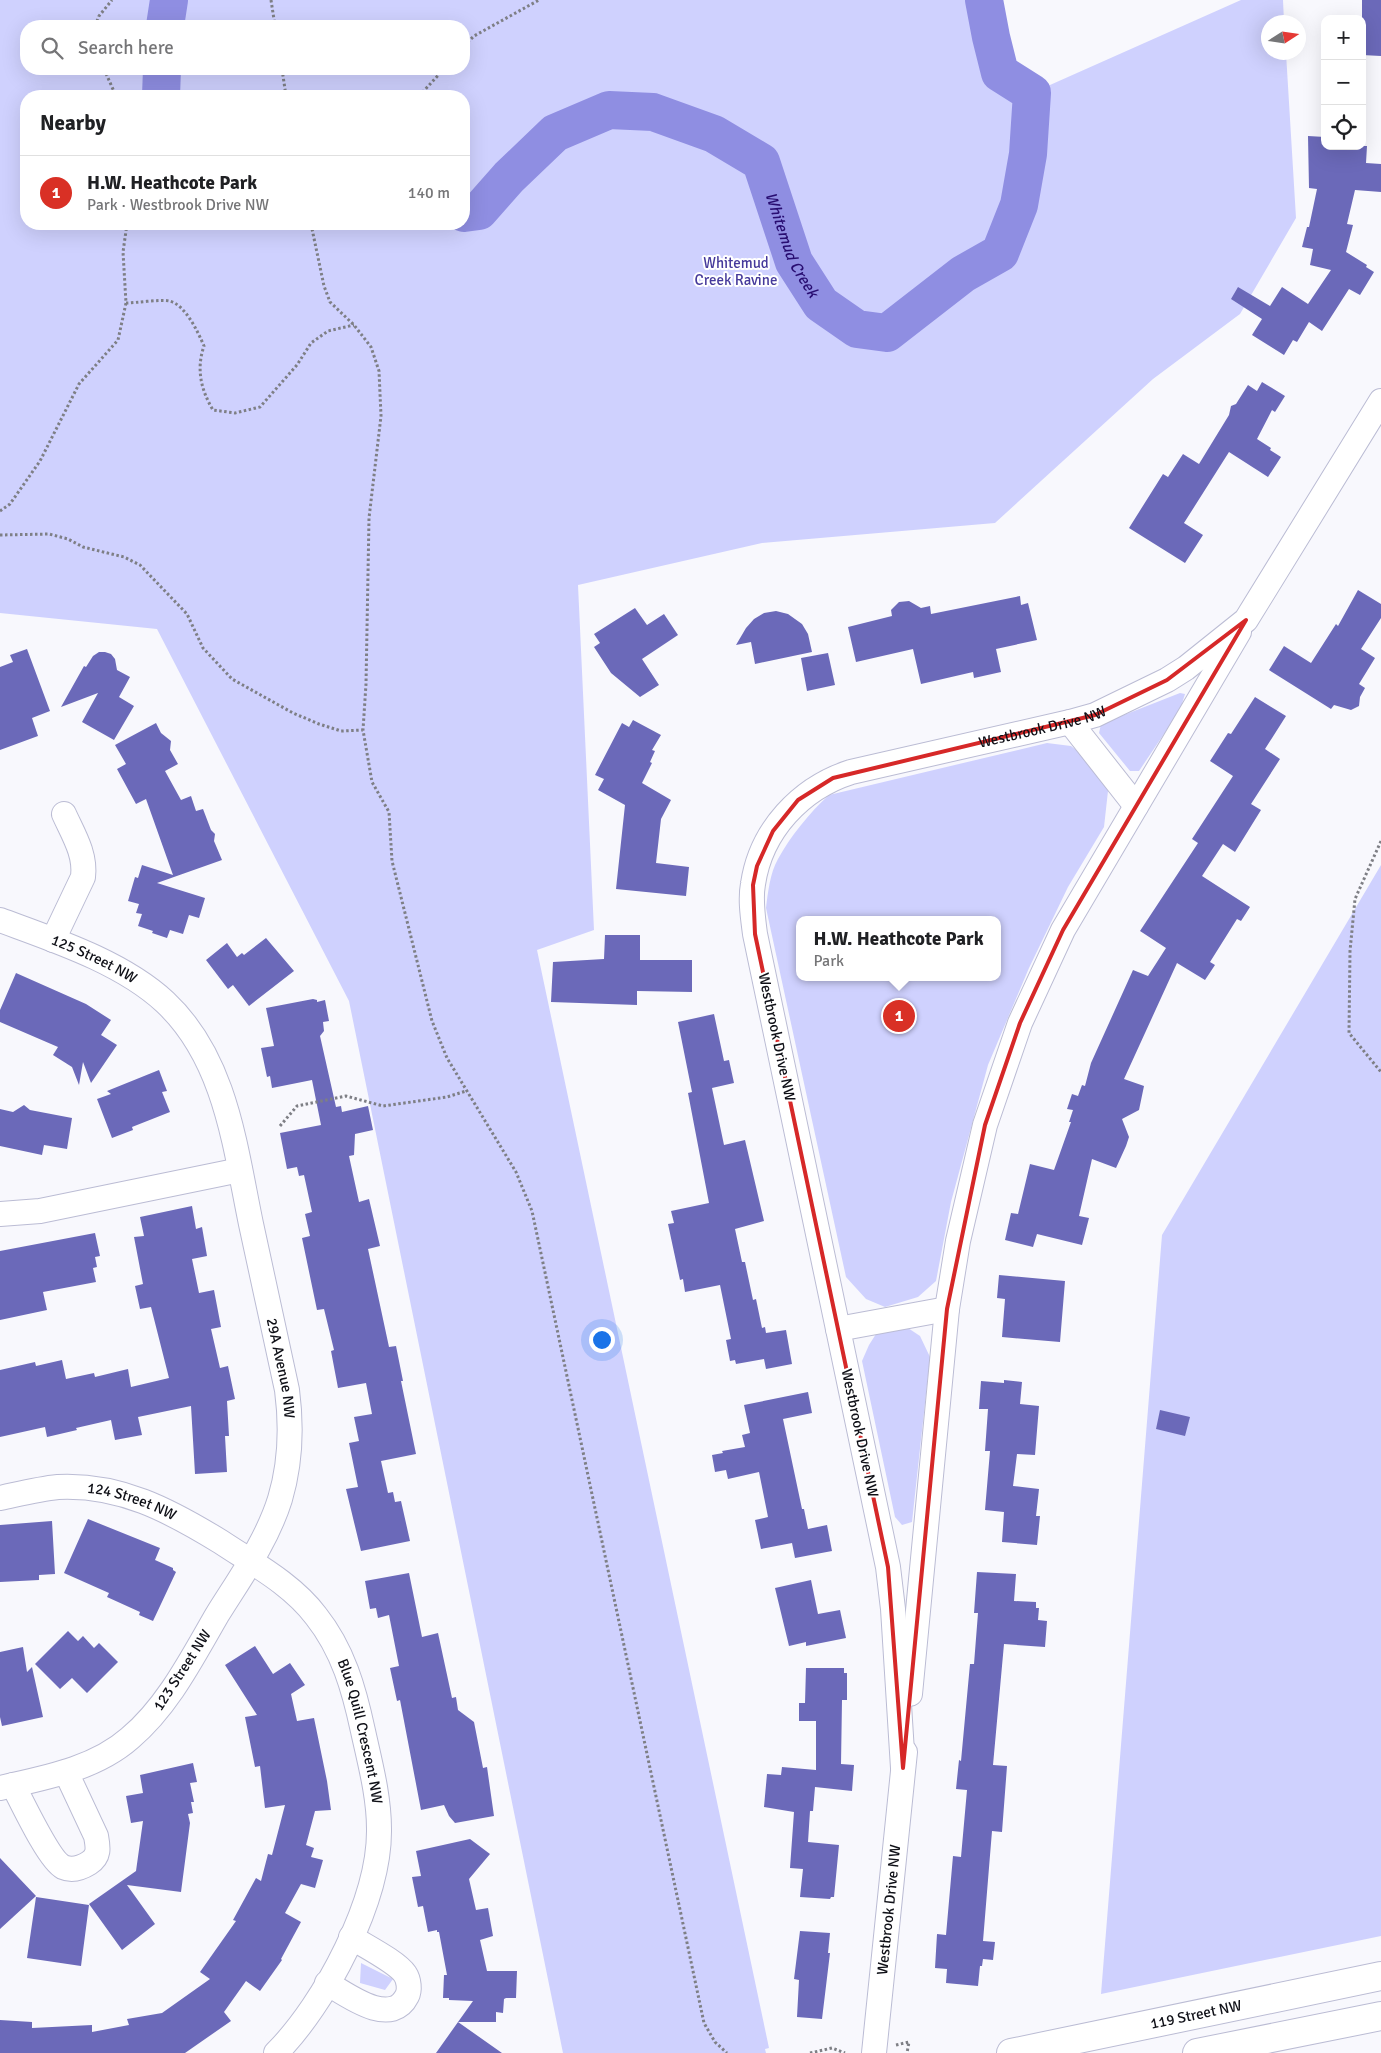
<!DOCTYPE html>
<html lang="en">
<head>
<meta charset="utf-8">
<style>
	body { margin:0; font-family:Signika,sans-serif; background:#f2f2f2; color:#202124 }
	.controls { position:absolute; right:15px; top:15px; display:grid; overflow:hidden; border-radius:10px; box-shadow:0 5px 20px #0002 }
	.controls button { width:45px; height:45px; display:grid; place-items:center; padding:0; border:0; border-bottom:1px solid #e0e0e0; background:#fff; color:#202124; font:25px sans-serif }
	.compass { position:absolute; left:1261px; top:15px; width:45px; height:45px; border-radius:50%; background:#fff; box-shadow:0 5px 20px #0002; rotate:78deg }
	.you { position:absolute; left:601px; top:1339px; width:18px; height:18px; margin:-12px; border:4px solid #fff; border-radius:50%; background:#1a73e8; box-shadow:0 0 0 8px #1a73e833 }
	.badge { display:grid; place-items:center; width:32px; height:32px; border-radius:50%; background:#d93025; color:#fff; font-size:16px; font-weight:700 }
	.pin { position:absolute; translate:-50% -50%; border:2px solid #fff; box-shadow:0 1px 5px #0006 }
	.popup { position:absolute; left:796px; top:916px; width:205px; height:65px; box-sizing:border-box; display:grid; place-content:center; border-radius:10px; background:#fff; filter:drop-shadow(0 1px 4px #0005); font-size:16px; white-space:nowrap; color:#757577 }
	.popup b { font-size:19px; color:#202124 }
	.popup::after { content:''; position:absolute; left:50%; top:100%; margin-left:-10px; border:10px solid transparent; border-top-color:#fff }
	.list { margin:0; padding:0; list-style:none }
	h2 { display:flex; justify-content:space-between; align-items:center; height:65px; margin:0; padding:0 20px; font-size:21px }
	h2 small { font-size:16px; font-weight:400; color:#757577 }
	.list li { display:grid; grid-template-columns:32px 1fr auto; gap:15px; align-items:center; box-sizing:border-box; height:75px; padding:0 20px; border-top:1px solid #e0e0e0 }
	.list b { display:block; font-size:19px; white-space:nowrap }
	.list p { margin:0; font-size:16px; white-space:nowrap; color:#757577 }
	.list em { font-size:16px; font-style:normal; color:#757577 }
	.icon { flex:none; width:28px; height:28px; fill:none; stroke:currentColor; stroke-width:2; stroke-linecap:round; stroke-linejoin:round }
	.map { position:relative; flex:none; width:1381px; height:2053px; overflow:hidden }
	.search { position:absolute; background:#fff; box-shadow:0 5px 20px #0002; left:20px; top:20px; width:450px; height:55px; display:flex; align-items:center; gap:12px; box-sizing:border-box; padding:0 18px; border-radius:20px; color:#757577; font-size:19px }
	.panel { position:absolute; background:#fff; box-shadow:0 5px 20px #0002; left:20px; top:90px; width:450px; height:140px; border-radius:20px }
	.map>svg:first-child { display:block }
	.green { fill:#cfd1fe; fill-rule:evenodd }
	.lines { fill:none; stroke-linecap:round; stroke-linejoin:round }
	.river { stroke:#8f8ee2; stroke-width:38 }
	.building { fill:#6b69b9 }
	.minor-casing { stroke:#bbbcd4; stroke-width:26 }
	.secondary-casing { stroke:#bbbcd4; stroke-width:30 }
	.path { stroke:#7e7f85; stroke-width:3; stroke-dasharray:2.5 2.5; stroke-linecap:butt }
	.minor { stroke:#fff; stroke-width:24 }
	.secondary { stroke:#fff; stroke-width:28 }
	.marked { fill:none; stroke:#d62828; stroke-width:4; stroke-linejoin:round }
	.labels { text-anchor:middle; stroke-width:4; stroke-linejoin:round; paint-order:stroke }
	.park-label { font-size:15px; fill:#45399b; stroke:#fff }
	.street-label { font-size:15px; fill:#0f1017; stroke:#fff }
	.water-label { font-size:16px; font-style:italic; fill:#280d71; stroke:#fff }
</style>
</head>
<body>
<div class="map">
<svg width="1381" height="2053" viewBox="0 0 1381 2053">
	<rect width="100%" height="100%" fill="#f8f8fd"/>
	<path class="green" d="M0 0H984L991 37 1000 73 1032 93 1241 0H1283L1284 22H1268V52L1286 53 1296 218 1240 314 1153 379 995 523 762 543 578 585 594 930 537 950 769 2048 765 2049 766 2053H563L349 1001 157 629 0 613ZM26 26H464V69H26ZM26 96H464V224H26Z
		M1180 693 1185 694 1180 710 1139 771H1130L1099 733 1101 724Z
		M1047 743 1071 746 1099 768 1108 791 1104 827 1068 887 1029 968 988 1065 951 1202 936 1281 918 1297 885 1307 866 1299 846 1277 766 908C768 892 770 873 778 859 790 837 810 812 829 795ZM800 920H998V977H800Z
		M1381 865V1936L1101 1994 1162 1235Z
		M908 1328 920 1336 930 1357 912 1522 902 1525 895 1517 862 1361 869 1345 876 1334Z
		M361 1963 393 1979 385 1990 360 1983Z"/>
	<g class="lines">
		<g class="river">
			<path d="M165 26 169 0"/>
			<path d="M161 96 162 69"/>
			<path id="s1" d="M464 213 479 211 509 177 555 133 609 110 653 112 714 134 761 162 794 262 821 304 857 329 887 333 963 274 1000 253 1019 205 1028 154 1032 93 1000 73 991 37 984 0"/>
		</g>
	</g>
	<path class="building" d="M1362 0H1381V56L1362 55Z
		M1308 136 1325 137V146H1367L1366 163 1381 164V192L1355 190 1347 224 1353 225 1346 252 1367 265 1366 267 1374 272 1360 295 1349 289 1322 331 1309 322 1297 342 1293 340 1284 355 1252 335 1262 319 1231 299 1238 287 1270 306 1282 287 1308 304 1331 270 1310 265 1313 249 1302 247 1307 227H1309L1317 189 1309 188Z
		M1262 382 1285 396 1275 412 1272 410 1257 439 1271 448 1270 450 1281 457 1268 477 1229 452 1184 523 1203 535 1185 563 1129 528 1163 474 1168 477 1183 454 1199 464 1229 415 1231 406 1236 404 1248 385 1257 391Z
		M1358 590 1381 604V618L1361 649 1375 658 1359 684 1365 688 1360 697 1359 706 1351 710 1334 705 1331 709 1269 670 1284 646 1311 663 1336 624 1338 626Z
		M1020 596 1021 605 1028 603 1037 640 996 649 1001 672 974 678 973 672 921 684 913 649 856 662 848 627 892 616 891 610 899 602 909 601 921 608 930 606 931 614Z
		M635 608 647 625 664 614 678 635 642 659 659 685 640 697 611 673 594 647 600 643 594 634Z
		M776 611 788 614 802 624 808 634 812 652 755 664 751 642 736 645 746 628 754 619 764 613Z
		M27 649 50 711 32 718 38 736 0 750V667L13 662 10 655Z
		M99 652H105L111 654 115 659 117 670 130 677 119 697 134 706 114 740 82 722 98 693 61 707 84 666 86 667 93 656Z
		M828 653 835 685 807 691 801 658Z
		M1255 697 1286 716 1265 749 1280 759 1251 804 1261 810 1235 852 1223 844 1202 876 1250 907 1241 921 1237 919 1210 962 1215 965 1205 980 1177 963 1124 1079 1144 1086 1139 1110 1122 1119 1129 1137 1126 1146 1116 1168 1092 1159 1079 1216 1089 1218 1082 1245 1037 1234 1033 1247 1005 1240 1011 1213 1018 1214 1030 1164 1054 1170 1071 1122H1069L1073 1110 1067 1109 1072 1094 1078 1096 1082 1085 1085 1086 1091 1063 1133 970 1148 976 1166 948 1140 931 1198 843 1192 839 1233 776 1210 761 1228 733 1231 734Z
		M633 720 661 735 652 750 655 751 650 762 652 763 642 783 671 800 661 819 656 863 689 867 686 896 616 889 625 805 598 790 604 779 595 775 622 723 629 727Z
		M156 723 161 733 171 741 170 750 178 764 165 771 181 800 191 796 196 811 203 809 211 830 215 834 214 841 222 860 157 883 205 898 199 918 189 915 183 934 170 930 167 938 152 933 153 931 138 926 142 914 136 913 139 904 128 901 135 877 138 878 142 865 173 875 146 799 136 804 117 769 126 764 115 745Z
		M605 935H640V960H692V992L637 991V1005L551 1002 553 962 604 959Z
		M266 938 294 971 249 1006 233 985 228 989 206 960 227 943 237 957 242 953 244 955Z
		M16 973 86 1004 111 1020 101 1035 117 1045 91 1083 83 1062 79 1085 72 1067 53 1055 58 1047 0 1022V1010Z
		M313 999 317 1000V1002L325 1000 329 1021 323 1022 324 1031 320 1036 336 1107 341 1106 342 1112 368 1106 373 1130 355 1134 354 1155 349 1156 359 1202 369 1199 380 1246 368 1249 389 1347 396 1346 403 1381H401L416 1454 381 1461 388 1493 393 1492 395 1502 401 1501 410 1541 361 1551 346 1489 358 1487 349 1443 359 1441 354 1417 372 1414 366 1383 338 1388 331 1351 334 1350 324 1309 317 1310 302 1238 310 1236 305 1214 312 1212 304 1175 299 1176 297 1167 287 1169 280 1133 321 1125 312 1080 272 1088 270 1076 267 1077 261 1048 274 1046 266 1008Z
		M714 1014 724 1061 729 1060 734 1083 712 1088 724 1145 745 1140 764 1221 735 1229 742 1262H745L753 1300 756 1299 762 1328 765 1327 766 1333 786 1330 792 1364 766 1369 764 1359 736 1364 735 1360 730 1361 726 1340 731 1339 720 1285 685 1292 683 1279 680 1280 668 1224 674 1223 671 1211 709 1203 688 1093 692 1092 678 1022Z
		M159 1070 167 1091 162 1092 170 1112 132 1127 133 1130 112 1138 97 1099 111 1094 107 1091Z
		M24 1105 30 1110 72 1118 67 1149 44 1145 42 1155 0 1146V1109L13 1112Z
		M192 1206 196 1229 202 1227 207 1256 192 1259 199 1293 214 1290 221 1327 211 1329 220 1368 228 1366 235 1399 227 1401 229 1436H225L227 1472 195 1474 191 1406 138 1417 142 1435 115 1440 111 1420 76 1428 77 1430 47 1437 45 1427 0 1437V1370L35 1362 36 1366 62 1360 66 1379 94 1373 95 1377 128 1369 131 1387 169 1378 151 1307 140 1309 135 1286 143 1284 134 1237 144 1236 140 1217Z
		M95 1233 100 1256 95 1257 97 1267 93 1268 96 1282 43 1292 47 1310 0 1320V1251Z
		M999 1275 1065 1281 1060 1342 1002 1337 1005 1299 997 1298Z
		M1004 1380 1022 1382 1020 1404 1039 1406 1035 1455 1017 1454 1013 1486 1039 1489 1036 1516H1040L1037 1545 1002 1542 1004 1512 985 1510 990 1451H985L988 1409H979L981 1381 1004 1383Z
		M808 1392 812 1413 783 1419 802 1509H804L808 1529 827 1525 832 1551 795 1558 792 1543 761 1549 755 1520 768 1517 759 1472 728 1479 726 1470 715 1472 712 1455 723 1453 722 1451 745 1447 742 1435 750 1433 744 1405Z
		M1160 1410 1190 1417 1185 1436 1156 1429Z
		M88 1519 160 1548 155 1560 173 1568V1570L176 1572 153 1621 139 1615 140 1612 107 1597 109 1593 64 1573Z
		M52 1521 55 1574 39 1575V1580L0 1582V1525Z
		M977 1572 1016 1574 1014 1601 1036 1602V1608H1039L1038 1620 1047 1621 1045 1647 1004 1644 993 1765 1007 1766 1002 1832 992 1831 983 1941 995 1942 993 1960 983 1959 982 1966H980L978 1986 946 1983 947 1969 935 1968 937 1934 946 1935 953 1856 961 1857 967 1790 956 1789 959 1760 961 1761 970 1664H974L978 1613H974Z
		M409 1573 422 1637 438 1633 452 1698 456 1697 458 1710 474 1722 483 1768 487 1767 494 1816 455 1823 449 1816 444 1805 421 1810 400 1700 397 1701 390 1668 399 1666 389 1615 378 1618 376 1608 370 1609 365 1581Z
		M811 1580 818 1614 840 1610 846 1638 806 1646V1642L789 1646 775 1588Z
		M68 1631 78 1641 83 1636 94 1648 99 1643 118 1662 87 1693 72 1678 60 1689 35 1664Z
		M255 1646 273 1674 290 1663 305 1685 291 1694 297 1721 314 1718 327 1781 331 1810 315 1811 306 1845 314 1848 311 1857 323 1860 315 1888 301 1884 285 1913 301 1922 281 1959 282 1960 260 1991 246 1981 224 2012 231 2021 185 2053H0V2020L32 2022V2028L92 2025V2032L129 2025 127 2019 162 2013 210 1979 200 1972 236 1921 233 1920 256 1878 261 1881 268 1854 272 1855 285 1805 265 1808 260 1766 255 1767 245 1717 257 1715 225 1665Z
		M23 1647 27 1672 32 1667 43 1717 2 1726 0 1717V1652Z
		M806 1668H844V1673H847V1700H842L841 1764 854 1765 852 1791 815 1787 813 1811H810L808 1842 839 1845 834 1897H831L830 1899 800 1897 803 1869 790 1868 794 1812 764 1807 767 1774 781 1775 782 1767 816 1770V1721H799V1703H805Z
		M193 1763 197 1782 190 1783 194 1802H191L193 1813 188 1814 190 1823 181 1892 127 1885 155 1924 122 1950 89 1904 136 1871 143 1821 131 1823 126 1796 143 1793 140 1775Z
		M470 1839 490 1854 469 1879 476 1910 488 1908 493 1936 480 1940 487 1971H517L516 1998H506L504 1999 503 2013 496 2012V2022H458L473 2001 449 2000V1998H443L444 1975H447L439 1932H437V1930L428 1932 423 1906 418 1907 412 1877 421 1876 416 1851Z
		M0 1858 36 1896 0 1929Z
		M36 1897 89 1905 81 1966 27 1958Z
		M800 1931 830 1933 828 1953H830L822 2019 797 2017 799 1980 794 1979Z
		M458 2022 502 2053H436Z"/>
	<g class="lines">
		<defs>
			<g id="minor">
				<path d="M1070 722 1136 806"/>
				<path id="s2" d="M0 920C54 940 122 962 165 1002 226 1059 235 1147 251 1224 263 1279 275 1335 287 1390 292 1428 291 1462 280 1499 267 1541 240 1578 217 1615 192 1658 168 1706 130 1738 95 1769 44 1778 0 1788"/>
				<path d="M53 940 83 877C86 854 73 834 64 814"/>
				<path d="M0 1214 40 1211 240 1170"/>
				<path d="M838 1329 947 1309"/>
				<path id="s3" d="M0 1498C19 1494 38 1489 58 1487 120 1484 169 1510 221 1542 254 1564 292 1584 316 1616 343 1650 354 1689 363 1731 370 1763 379 1796 379 1829 380 1900 325 2004 276 2053"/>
				<path d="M910 1694 947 1309 958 1241 985 1125 1020 1023 1063 930 1239 632"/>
				<path id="s4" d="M903 1768 893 1609 888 1567 755 934C753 918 750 900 753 884 761 830 801 788 851 772L1070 722 1095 715 1167 680 1186 668 1246 620 1381 401"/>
				<path d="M13 1785C22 1802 49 1860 63 1867 72 1871 81 1868 89 1863 100 1856 98 1847 96 1836L66 1772"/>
				<path d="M327 1983C347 1995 391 2028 407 1996 410 1990 409 1980 405 1974 397 1962 365 1946 351 1937"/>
				<path id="s5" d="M874 2053 905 1752"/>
			</g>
			<g id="secondary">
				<path id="s6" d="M1011 2053 1381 1976"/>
				<path d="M1197 2053 1381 2016"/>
			</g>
		</defs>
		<use href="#minor" class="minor-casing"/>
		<use href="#secondary" class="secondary-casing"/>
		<path class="path" d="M271 0 275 26
			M95 26 99 16 112 0
			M464 46 474 36 539 0
			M104 69 116 96
			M282 69 286 96
			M419 96 444 69
			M311 224 324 286 330 302 354 325 371 347 379 371 381 416 369 518 366 684 363 730 372 782 389 812 392 861 432 1021 447 1058 516 1172 532 1211 704 2023 715 2042 727 2053
			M126 303C136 303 160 299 169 301 185 304 198 332 204 346 196 369 201 390 213 410L235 413 260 407 297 365 311 343 328 331 354 325
			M0 511 10 504 40 461 79 384 118 340 126 303 123 252 127 224
			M0 535 49 534 68 539 83 547 124 557 140 565 187 614 203 648 232 679 293 713 319 724 341 731 363 730
			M1381 841 1355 899 1350 951 1349 1033 1381 1072
			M280 1126 297 1106 346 1096 383 1106 447 1097 466 1091
			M896 2045 909 2042 907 2053
			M810 2053 832 2048 845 2053"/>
		<use href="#minor" class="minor"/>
		<use href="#secondary" class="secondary"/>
	</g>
	<path class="marked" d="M1246 620 1063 930 1020 1023 985 1125 947 1309 903 1768 888 1567 755 934 753 885 757 866 773 831 798 800 833 778 1095 715 1167 680Z"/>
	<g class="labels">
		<g class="park-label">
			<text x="736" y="268">Whitemud<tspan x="736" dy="17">Creek Ravine</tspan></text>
		</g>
		<g class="street-label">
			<text dy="5" stroke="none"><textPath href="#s4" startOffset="1252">Westbrook Drive NW</textPath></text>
			<text dy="5" stroke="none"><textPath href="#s2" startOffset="102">125 Street NW</textPath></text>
			<text transform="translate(777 1037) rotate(78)" y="5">Westbrook Drive NW</text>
			<text dy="5" stroke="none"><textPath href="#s2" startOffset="575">29A Avenue NW</textPath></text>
			<text transform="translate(860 1433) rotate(78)" y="5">Westbrook Drive NW</text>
			<text dy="5" stroke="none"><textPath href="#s3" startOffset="135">124 Street NW</textPath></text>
			<text transform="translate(182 1670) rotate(-57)" y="5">123 Street NW</text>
			<text dy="5" stroke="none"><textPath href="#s3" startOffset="480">Blue Quill Crescent NW</textPath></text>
			<text dy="5" stroke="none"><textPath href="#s5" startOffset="144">Westbrook Drive NW</textPath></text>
			<text dy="5" stroke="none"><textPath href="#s6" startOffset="189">119 Street NW</textPath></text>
		</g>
		<g class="water-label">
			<text dy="6" stroke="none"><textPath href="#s1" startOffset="435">Whitemud Creek</textPath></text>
		</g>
	</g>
</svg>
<div class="controls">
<button>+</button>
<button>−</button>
<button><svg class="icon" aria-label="locate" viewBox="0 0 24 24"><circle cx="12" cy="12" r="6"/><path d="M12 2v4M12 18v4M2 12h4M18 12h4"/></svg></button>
</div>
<svg class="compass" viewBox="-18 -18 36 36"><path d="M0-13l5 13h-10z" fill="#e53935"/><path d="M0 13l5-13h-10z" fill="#757577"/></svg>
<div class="you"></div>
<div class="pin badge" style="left:899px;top:1016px">1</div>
<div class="popup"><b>H.W. Heathcote Park</b>Park</div>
<div class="search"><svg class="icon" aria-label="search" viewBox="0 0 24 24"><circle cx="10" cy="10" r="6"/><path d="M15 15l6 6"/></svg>Search here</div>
<section class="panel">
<h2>Nearby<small></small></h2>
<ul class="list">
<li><span class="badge">1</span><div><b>H.W. Heathcote Park</b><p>Park · Westbrook Drive NW</p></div><em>140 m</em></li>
</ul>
</section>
</div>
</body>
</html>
